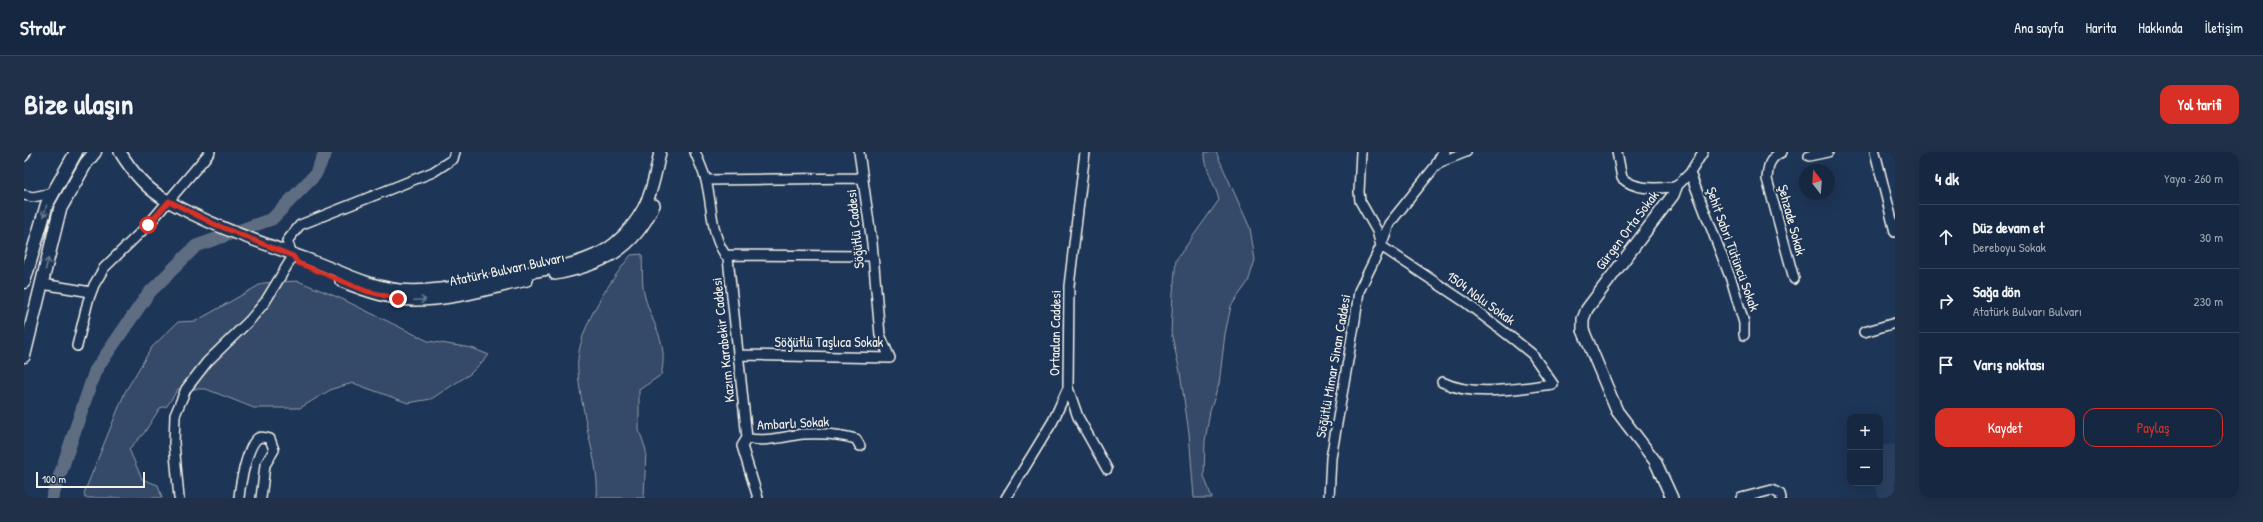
<!DOCTYPE html>
<html lang="tr">
<head>
<meta charset="utf-8">
<style>
	body { margin:0; font-family:"Patrick Hand",sans-serif; background:#1f3048; color:#f1f3f6 }
	.controls { position:absolute; right:12px; bottom:12px; display:grid; overflow:hidden; border-radius:8px; box-shadow:0 4px 16px #0002 }
	.controls button { width:36px; height:36px; display:grid; place-items:center; padding:0; border:0; border-bottom:1px solid #35445a; background:#162841; color:#f1f3f6; font:20px sans-serif }
	.compass { position:absolute; left:1775px; top:12px; width:36px; height:36px; border-radius:50%; background:#162841; box-shadow:0 4px 16px #0002; rotate:343deg }
	.scale { position:absolute; left:12px; bottom:10px; width:109px; box-sizing:border-box; padding-left:4px; border:2px solid #f4f1e8; border-top:0; font-size:11px; line-height:14px; white-space:nowrap; color:#f4f1e8; -webkit-text-stroke:3px #1d3557; paint-order:stroke }
	.stop { position:absolute; width:12px; height:12px; margin:-9px; border:3px solid #d93025; border-radius:50%; background:#fff }
	.stop.end { background:#d93025; border-color:#fff; box-shadow:0 1px 4px #0008 }
	.list { margin:0; padding:0; list-style:none }
	h2 { display:flex; justify-content:space-between; align-items:center; height:52px; margin:0; padding:0 16px; font-size:17px }
	h2 small { font-size:13px; font-weight:400; color:#9ea6b1 }
	.list li { display:grid; grid-template-columns:26px 1fr auto; gap:12px; align-items:center; box-sizing:border-box; height:64px; padding:0 16px; border-top:1px solid #35445a }
	.list b { display:block; font-size:15px; white-space:nowrap }
	.list p { margin:0; font-size:13px; white-space:nowrap; color:#9ea6b1 }
	.list em { font-size:13px; font-style:normal; color:#9ea6b1 }
	.actions { display:flex; gap:8px; padding:12px 16px }
	.actions a { flex:1; padding:9px 0; border:1px solid #d93025; border-radius:12px; text-align:center; font-size:14px; color:#d93025 }
	.actions .main { background:#d93025; color:#fff }
	.icon { flex:none; width:22px; height:22px; fill:none; stroke:currentColor; stroke-width:2; stroke-linecap:round; stroke-linejoin:round }
	.map { position:relative; flex:none; width:1871px; height:346px; overflow:hidden; border-radius:12px }
	header { display:flex; align-items:center; gap:24px; box-sizing:border-box; height:56px; padding:0 20px; background:#162841; border-bottom:1px solid #35445a }
	header strong { font-size:19px }
	nav { display:flex; gap:22px; margin-inline-start:auto; font-size:14px }
	.intro { display:flex; align-items:center; justify-content:space-between; box-sizing:border-box; height:96px; padding:0 24px }
	h1 { margin:0; font-size:28px }
	.button { padding:10px 18px; border-radius:12px; background:#d93025; color:#fff; font-size:14px; font-weight:700 }
	main { display:flex; gap:24px; padding:0 24px }
	aside { flex:1; background:#162841; border-radius:12px; box-shadow:0 4px 16px #0002 }
	.map>svg:first-child { display:block }
	.built { fill:#2a4060 }
	.green { fill:#354a67; stroke:#949ea8 }
	.lines { fill:none; stroke-linecap:round; stroke-linejoin:round }
	.river { stroke:#5e6d82; stroke-width:13 }
	.minor-casing { stroke:#f4f1e8; stroke-width:12 }
	.tertiary-casing { stroke:#f4f1e8; stroke-width:14 }
	.secondary-casing { stroke:#f4f1e8; stroke-width:15 }
	.minor { stroke:#1d3557; stroke-width:9 }
	.tertiary { stroke:#1d3557; stroke-width:11 }
	.secondary { stroke:#1d3557; stroke-width:12 }
	.oneway { stroke:#68778a }
	.route { stroke:#d93025; stroke-width:5 }
	.labels { text-anchor:middle; stroke-width:4; stroke-linejoin:round; paint-order:stroke }
	.street-label { font-size:14px; fill:#f4f1e8; stroke:#1d3557 }
</style>
</head>
<body>
<header>
<strong>Strollr</strong>
<nav><a>Ana sayfa</a><a>Harita</a><a>Hakkında</a><a>İletişim</a></nav>
</header>
<div class="intro"><h1>Bize ulaşın</h1><a class="button">Yol tarifi</a></div>
<main>
<div class="map">
<svg width="1871" height="346" viewBox="0 0 1871 346">
	<rect width="100%" height="100%" fill="#1d3557"/>
	<filter id="ink" filterUnits="userSpaceOnUse"><feTurbulence type="fractalNoise" baseFrequency=".025" numOctaves="2"/><feDisplacementMap in="SourceGraphic" scale="8" xChannelSelector="R" yChannelSelector="G"/><feConvolveMatrix kernelMatrix="1 2 1 2 8 2 1 2 1" color-interpolation-filters="sRGB"/></filter>
	<g filter="url(#ink)">
		<path class="built" d="M1871 292V346H1855L1850 331H1856V294Z"/>
		<path class="green" d="M1181 0H1192L1226 76 1231 108 1224 130 1207 154 1201 182 1195 232 1186 259 1181 289 1180 324 1188 346H1170L1165 281 1156 220 1147 180 1149 141 1152 108 1195 48C1191 32 1180 16 1181 0Z
			M618 102C619 115 617 132 621 145 629 175 645 190 637 223L615 238V278L622 298 620 346H573C575 320 567 297 562 271 559 254 555 237 554 220 550 181 584 132 607 103Z
			M274 129 318 147 404 189 448 196 465 203 446 222 407 247 384 251 329 231 308 237 276 256H230L182 237H154L143 254 136 256 120 281 105 297 118 327 134 333 138 346H61L60 341 101 240 128 195 154 170 172 169 239 131Z"/>
		<g class="lines">
			<path class="river" d="M28 346 71 219 124 142 172 94 248 67 291 23 302 0"/>
			<defs>
				<path id="minor" d="M671 0C675 10 680 20 682 29 689 54 686 86 704 106L723 286 718 294 734 346
					M1593 0 1598 26C1612 39 1634 36 1652 35L1666 21 1679 0
					M1758 0C1745 6 1744 14 1743 27L1770 127
					M1851 0 1871 80
					M0 4 2 0
					M1785 4 1804 0
					M1666 21 1708 130 1720 171V183
					M682 28 839 26
					M0 43 9 45 28 41
					M701 103 849 104
					M18 132 67 140
					M1840 180 1871 171
					M53 194 64 149 70 133 80 116 124 73 186 0
					M714 203 866 206 856 183 848 91 835 0
					M1418 230C1451 246 1494 236 1529 232L1508 202 1492 189 1441 150 1357 94 1365 72 1414 11 1442 0
					M1044 236 1054 265 1083 317
					M723 286C740 291 762 284 779 282 797 281 816 282 832 287L836 294
					M155 346 150 291 151 263 162 237 183 210 226 168 241 150 269 104 263 89 276 73 409 20 429 7 431 0
					M215 346C216 333 223 294 234 286 238 284 243 286 246 287L250 298 241 313 237 346
					M982 346 1029 269 1044 236 1045 134 1061 0
					M1305 346 1307 306 1331 168 1335 139 1357 94 1353 79 1336 49 1335 40 1337 0
					M1717 346 1748 338 1756 342 1757 346"/>
				<path id="tertiary" d="M96 0C107 18 120 34 137 45 182 72 232 89 280 106 312 117 342 134 375 138 411 142 450 130 485 124 511 119 541 116 567 105 579 101 590 93 599 84 625 57 629 35 636 0
					M1414 11 1420 0
					M531 122C577 113 610 98 630 53
					M317 129C339 138 364 147 388 148 426 149 466 136 503 128
					M1648 346 1631 309 1593 259 1559 178V167L1563 157 1649 43 1652 35"/>
				<path id="secondary" d="M0 130 23 52 52 0
					M0 204 36 57 62 11 71 0"/>
			</defs>
			<use href="#minor" class="minor-casing"/>
			<use href="#tertiary" class="tertiary-casing"/>
			<use href="#secondary" class="secondary-casing"/>
			<use href="#minor" class="minor"/>
			<use href="#tertiary" class="tertiary"/>
			<use href="#secondary" class="secondary"/>
		</g>
		<defs><path id="oneway-shaft" d="M-6 0H5M1.5-3L5.5 0L1.5 3" fill="none" stroke-width="1.6" stroke-linecap="round" stroke-linejoin="round"/></defs>
		<g class="oneway">
			<use href="#oneway-shaft" transform="translate(21 59) rotate(106)"/>
			<use href="#oneway-shaft" transform="translate(23 112) rotate(-76)"/>
			<use href="#oneway-shaft" transform="translate(396 148) rotate(-3)"/>
		</g>
	</g>
	<g class="lines" filter="url(#ink)">
		<path class="route" d="M124 73 145 49 190 72 269 104 274 111 284 115 342 139 374 147"/>
	</g>
	<g class="labels">
		<g class="street-label">
			<text transform="translate(1768 68) rotate(75)" y="5">Şehzade Sokak</text>
			<text transform="translate(831 77) rotate(-96)" y="5">Söğütlü Caddesi</text>
			<text transform="translate(1603 78) rotate(-53)" y="5">Gürgen Orta Sokak</text>
			<text transform="translate(1709 97) rotate(70)" y="5">Şehit Sabri Tütüncü Sokak</text>
			<text transform="translate(483 117) rotate(-12)" y="5">Atatürk Bulvarı Bulvarı</text>
			<text transform="translate(1457 146) rotate(36)" y="5">1504 Nolu Sokak</text>
			<text transform="translate(1031 181) rotate(-89)" y="5">Ortaalan Caddesi</text>
			<text transform="translate(699 188) rotate(-96)" y="5">Kazım Karabekir Caddesi</text>
			<text x="805" y="195">Söğütlü Taşlıca Sokak</text>
			<text transform="translate(1309 214) rotate(-80)" y="5">Söğütlü Mimar Sinan Caddesi</text>
			<text transform="translate(769 271) rotate(-3)" y="5">Ambarlı Sokak</text>
		</g>
	</g>
</svg>
<div class="controls">
<button>+</button>
<button>−</button>
</div>
<svg class="compass" viewBox="-18 -18 36 36"><path d="M0-13l5 13h-10z" fill="#e53935"/><path d="M0 13l5-13h-10z" fill="#9ea6b1"/></svg>
<div class="scale">100 m</div>
<div class="stop" style="left:124px;top:73px"></div>
<div class="stop end" style="left:374px;top:147px"></div>
</div>
<aside>
<h2>4 dk<small>Yaya · 260 m</small></h2>
<ul class="list">
<li><svg class="icon" aria-label="ahead" viewBox="0 0 24 24"><path d="M12 20V5M6 11l6-6 6 6"/></svg><div><b>Düz devam et</b><p>Dereboyu Sokak</p></div><em>30 m</em></li>
<li><svg class="icon" aria-label="right" viewBox="0 0 24 24"><path d="M7 20v-9h11M14 6l5 5-5 5"/></svg><div><b>Sağa dön</b><p>Atatürk Bulvarı Bulvarı</p></div><em>230 m</em></li>
<li><svg class="icon" aria-label="arrive" viewBox="0 0 24 24"><path d="M6 21V4h12l-3 4 3 4H6"/></svg><div><b>Varış noktası</b></div></li>
</ul>
<div class="actions"><a class="main">Kaydet</a><a>Paylaş</a></div>
</aside>
</main>
</body>
</html>
